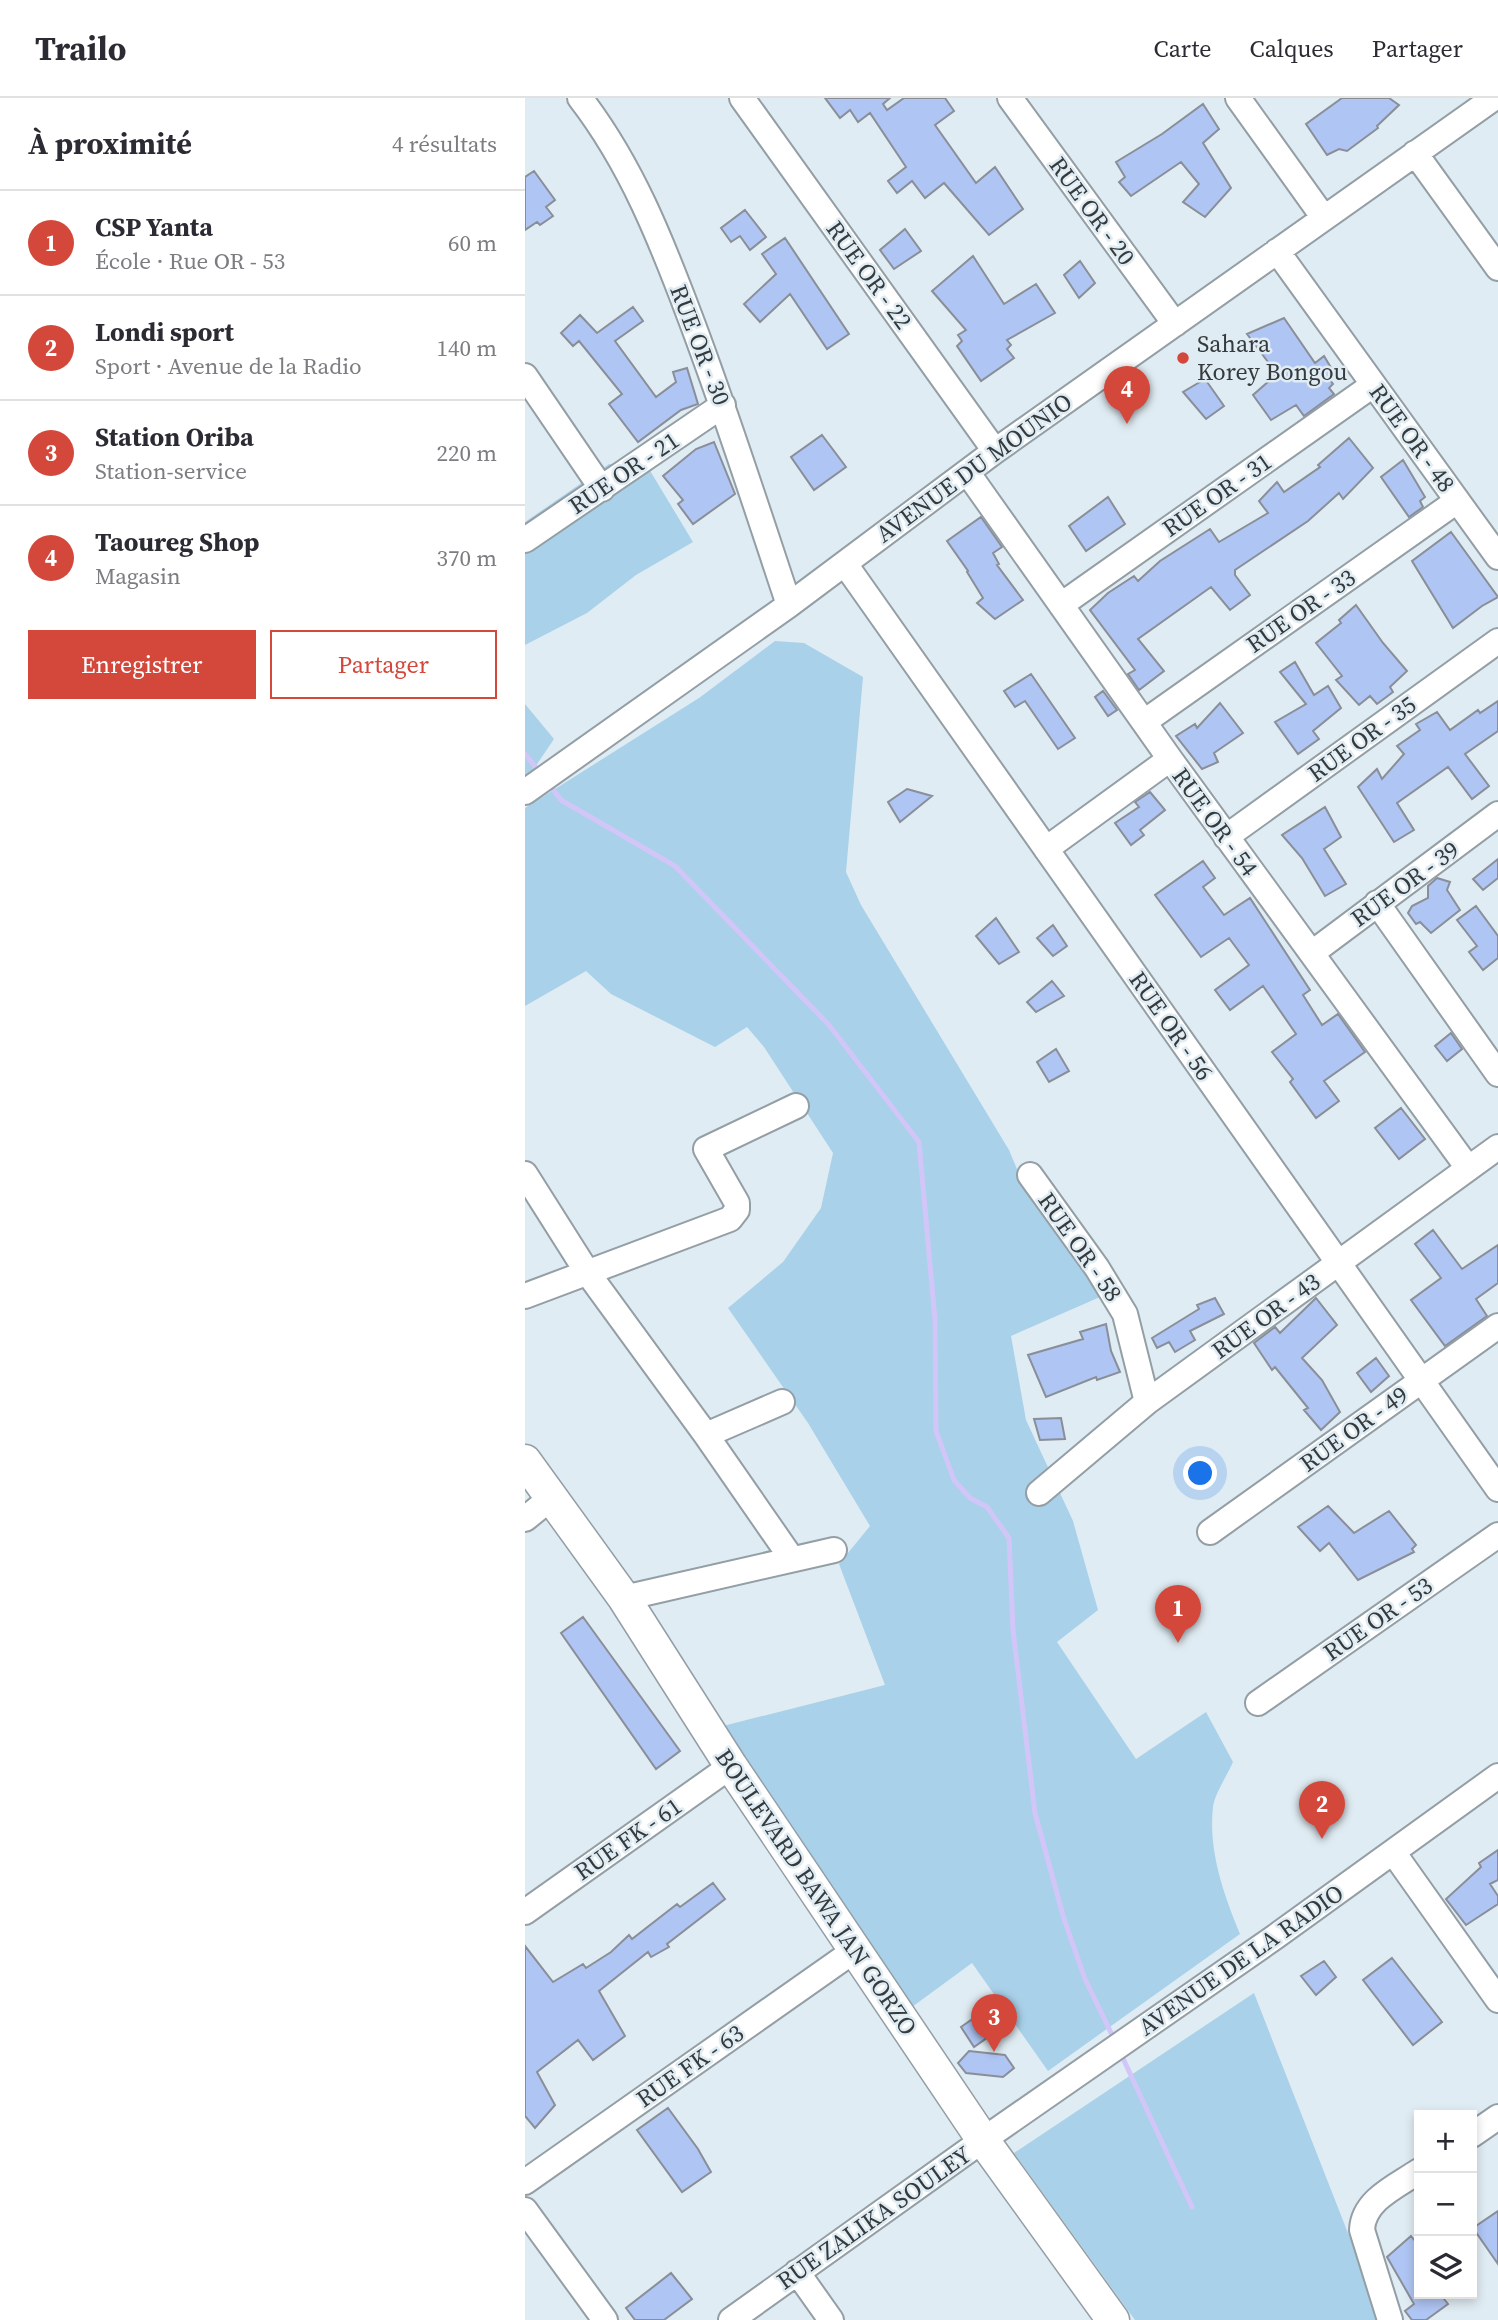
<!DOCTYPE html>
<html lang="fr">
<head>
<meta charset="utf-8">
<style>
	body { margin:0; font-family:"Source Serif 4",serif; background:#f2f2f3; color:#2b2b33 }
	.controls { position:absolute; right:21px; bottom:21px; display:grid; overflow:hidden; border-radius:0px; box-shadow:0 4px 10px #0003 }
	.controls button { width:63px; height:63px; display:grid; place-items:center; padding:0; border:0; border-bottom:2px solid #e1e1e2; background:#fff; color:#2b2b33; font:35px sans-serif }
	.you { position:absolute; left:676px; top:1376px; width:24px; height:24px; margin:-18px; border:5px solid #fff; border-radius:50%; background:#1a73e8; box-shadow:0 0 0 10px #1a73e833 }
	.badge { display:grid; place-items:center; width:46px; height:46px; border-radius:50%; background:#d4473b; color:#fff; font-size:23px; font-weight:700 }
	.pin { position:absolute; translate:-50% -58px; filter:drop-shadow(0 2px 4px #0008) }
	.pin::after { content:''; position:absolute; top:37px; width:24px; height:21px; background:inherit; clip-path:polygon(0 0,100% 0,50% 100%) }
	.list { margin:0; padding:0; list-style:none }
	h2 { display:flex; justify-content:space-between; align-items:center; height:91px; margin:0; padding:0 28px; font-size:30px }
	h2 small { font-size:23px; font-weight:400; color:#7c7c81 }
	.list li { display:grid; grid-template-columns:46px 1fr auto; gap:21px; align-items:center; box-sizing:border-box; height:105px; padding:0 28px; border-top:2px solid #e1e1e2 }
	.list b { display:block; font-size:26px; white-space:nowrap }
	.list p { margin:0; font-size:23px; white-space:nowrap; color:#7c7c81 }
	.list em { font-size:23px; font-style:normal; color:#7c7c81 }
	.actions { display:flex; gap:14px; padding:21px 28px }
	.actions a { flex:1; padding:16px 0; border:2px solid #d4473b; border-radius:0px; text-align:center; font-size:24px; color:#d4473b }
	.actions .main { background:#d4473b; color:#fff }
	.icon { flex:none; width:38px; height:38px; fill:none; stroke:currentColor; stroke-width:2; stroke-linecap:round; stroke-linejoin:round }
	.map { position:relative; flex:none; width:973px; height:2222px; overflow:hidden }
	header { display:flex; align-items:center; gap:42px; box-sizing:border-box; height:98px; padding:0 35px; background:#fff; border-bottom:2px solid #e1e1e2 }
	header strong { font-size:33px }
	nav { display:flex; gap:38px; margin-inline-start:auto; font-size:24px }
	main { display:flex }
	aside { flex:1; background:#fff }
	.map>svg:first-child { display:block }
	.green { fill:#a9d1e9 }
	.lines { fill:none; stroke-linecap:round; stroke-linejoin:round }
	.stream { stroke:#d2c6f8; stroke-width:5 }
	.building { fill:#afc5f3; stroke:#898e98; stroke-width:2 }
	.minor-casing { stroke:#939ea5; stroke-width:28 }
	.major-casing { stroke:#939ea5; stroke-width:35 }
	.minor { stroke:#fff; stroke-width:24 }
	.major { stroke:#fff; stroke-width:32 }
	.poi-dot { fill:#d4473b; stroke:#e0ecf3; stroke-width:2.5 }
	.labels { text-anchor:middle; stroke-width:5; stroke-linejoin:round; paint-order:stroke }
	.street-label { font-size:24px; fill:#353a3c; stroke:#e0ecf3 }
	.poi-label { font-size:24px; fill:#353a3c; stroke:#e0ecf3; text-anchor:start }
</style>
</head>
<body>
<header>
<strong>Trailo</strong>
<nav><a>Carte</a><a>Calques</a><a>Partager</a></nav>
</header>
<main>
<aside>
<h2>À proximité<small>4 résultats</small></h2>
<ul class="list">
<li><span class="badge">1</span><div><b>CSP Yanta</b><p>École · Rue OR - 53</p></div><em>60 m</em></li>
<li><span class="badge">2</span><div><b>Londi sport</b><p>Sport · Avenue de la Radio</p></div><em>140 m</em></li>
<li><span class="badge">3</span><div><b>Station Oriba</b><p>Station-service</p></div><em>220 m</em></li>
<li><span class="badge">4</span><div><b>Taoureg Shop</b><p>Magasin</p></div><em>370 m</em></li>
</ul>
<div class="actions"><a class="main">Enregistrer</a><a>Partager</a></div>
</aside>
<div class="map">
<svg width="973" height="2222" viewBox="0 0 973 2222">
	<rect width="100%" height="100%" fill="#e0ecf3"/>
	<path class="green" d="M84 366 124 371 168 444 111 477 62 515 0 547V424Z
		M250 543 279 545 338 579 321 774 336 807 484 1052 500 1090 575 1199 486 1238 501 1322 548 1423 573 1512 532 1544 611 1661 681 1614 708 1664C702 1678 690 1695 688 1709 683 1753 699 1797 715 1836L523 1973 447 1865 387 1909 300 1778 243 1706 198 1628 360 1587 314 1466 345 1428 283 1325 203 1210 258 1164 296 1110 308 1055 239 949 222 929 190 949 86 896 61 873 0 908V710L174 600Z
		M0 606 29 641 0 684Z
		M729 1895 857 2222H610L489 2055Z"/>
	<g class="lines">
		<path class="stream" d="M0 656 16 676
			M24 686 36 702 150 768 304 927 394 1044 410 1222 411 1333 429 1382 445 1400 462 1409 484 1440 488 1532 510 1715 539 1821 560 1881 589 1941
			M596 1956 667 2109"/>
	</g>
	<path class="building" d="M300 0H365L358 6 362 12 379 0H420L429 13 410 27 451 85 470 69 498 111 464 137 419 85 400 100 387 83 372 95 363 83 381 69 345 15 333 24 325 12 315 20Z
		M817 0H864L874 7 852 28 853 30 822 53 814 51 802 57 781 26Z
		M678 6 694 31 678 45 706 90 680 119 658 104 674 86 656 64 606 98 594 84 600 79 591 64 637 36Z
		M9 73 30 102 21 109 28 118 15 127 12 124 0 132V79Z
		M220 112 241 139 225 152 215 138 206 144 196 130Z
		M380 131 396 153 369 171 355 152Z
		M260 140 324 236 302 251 265 196 235 224 219 206 251 176 237 156Z
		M448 158 479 206 511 186 530 215 482 242 486 247 482 251 489 260 456 283 432 248 437 243 433 237 441 232 407 193Z
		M555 163 570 185 554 200 539 177Z
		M108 209 118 223 90 243 131 299 151 284 148 274 162 270 173 306 156 312 113 344 84 306 97 296 54 243 48 248 36 235 55 217 72 235Z
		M759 220 790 265 799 258 811 278 805 282 808 286 804 290 809 296 779 318 771 307 746 322 728 297 752 276 722 236Z
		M680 281 699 308 681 321 658 294Z
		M297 337 321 369 289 392 266 359Z
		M824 340 848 370 818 401 814 395 783 423 710 472V477L725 497 705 512 686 489 613 541 639 573 614 592 603 576 610 572 565 512 583 495 609 478 613 483 635 463 685 431 694 444 743 415 734 403 752 384 759 394 795 369 793 367Z
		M189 344 210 396 168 426 153 406 158 402 138 378 171 351Z
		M878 362 900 399 895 403 898 409 884 419 856 379Z
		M583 399 600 426 561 453 544 428Z
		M456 419 477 449 468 455 474 466 472 467 498 502 470 521 452 505 458 500 442 474 443 473 422 443Z
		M926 434 973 499 957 508 928 530 887 463Z
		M831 507 858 545 882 573 865 589 868 594 852 606 845 598 834 607 811 582 817 578 791 545 816 525 814 522Z
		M770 564 789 597 803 588 816 610 788 633 794 641 773 656 750 624 781 606 755 574Z
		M506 576 550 640 533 651 500 603 490 609 479 593Z
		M578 593 592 612 583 618 570 599Z
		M973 603V633L940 656 964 688 947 701 923 669 872 705 889 732 869 744 833 689 852 671 857 681 879 656 872 648 895 632 891 626 912 614 925 632 953 612 955 615Z
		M695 605 718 635 689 655 693 664 677 671 651 638 670 626 672 630Z
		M382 691 407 698 375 724 363 704Z
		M625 694 640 712 615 732 619 737 606 747 590 725 614 709 610 704Z
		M800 709 816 739 799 751 821 786 800 798 777 760 757 737Z
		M973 761V780L958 792 948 781Z
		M678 763 690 780 678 789 699 817 725 800 785 892 778 897 797 927 813 916 840 954 799 983 814 1003 791 1020 765 984 768 981 747 954 771 936 738 888 705 912 690 892 724 867 704 840 676 859 630 797Z
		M912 780 925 784 922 792 935 812 906 835 895 824 891 826 883 815 887 808 903 800V788Z
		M951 808 973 838V860L958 872 944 854 952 848 932 822Z
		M471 820 494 854 474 866 451 838Z
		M528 827 542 848 528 858 512 840Z
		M527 883 539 898 511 914 502 904Z
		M926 935 937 951 922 963 910 948Z
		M531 951 544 973 524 984 512 964Z
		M876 1010 900 1041 874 1061 850 1030Z
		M908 1132 937 1171 973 1147V1185L951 1201 962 1218 920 1248 886 1202 916 1180 890 1146Z
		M690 1200 699 1216 665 1233 670 1242 650 1254 644 1244 632 1250 627 1240 674 1211 672 1207Z
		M791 1200 812 1227 777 1260 797 1282 815 1314 796 1332 779 1312 783 1310 750 1269 747 1272 729 1245 750 1229 755 1235Z
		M581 1226 586 1253 595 1274 572 1282 571 1279 521 1299 503 1257 558 1241 555 1234Z
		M851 1260 864 1278 846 1294 832 1275Z
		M536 1320 540 1341 515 1342 509 1321Z
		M803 1408 829 1435 864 1413 891 1447 887 1451 889 1454 833 1482 804 1445 795 1453 773 1429Z
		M58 1519 155 1653 131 1671 36 1535Z
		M973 1752V1782L965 1786 973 1798V1806L941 1827 921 1801 956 1769 954 1765Z
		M188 1785 200 1801 142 1846 144 1849 126 1859 123 1854 74 1893 100 1938 68 1962 53 1942 12 1974 30 2007 10 2030 0 2018V1848L28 1884 58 1866 61 1870 86 1854 104 1837 107 1841 152 1806 155 1809Z
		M867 1860 917 1924 888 1947 838 1882Z
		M799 1863 811 1879 791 1897 776 1878Z
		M469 1906 483 1925 449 1949 436 1929Z
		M444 1953 480 1957 489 1970 478 1979 441 1975 433 1965Z
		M143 2010 173 2051 186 2074 157 2094 112 2032Z
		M973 2113V2166L948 2130Z
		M886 2138 894 2148V2196H915L923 2206 901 2222H887L880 2213 889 2206 862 2159Z
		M146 2175 167 2201 139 2222H110L101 2210Z"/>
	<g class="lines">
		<defs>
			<path id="minor" d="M55 0C106 66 136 142 165 219 201 314 232 411 264 507
				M217 0 470 353
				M485 0 650 226
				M713 0 799 120
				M890 55 973 170
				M752 153 973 459
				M0 278 77 391
				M442 374 645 661 943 1070
				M0 442 198 307
				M320 466 973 1391
				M536 507 848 287
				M619 624 932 403
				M0 694 264 507 470 353 969 0
				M701 739 973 543
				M521 751 645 661
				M852 805 973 976
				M787 855 973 716
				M0 1076 62 1174 181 1337 267 1461
				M505 1077 572 1170 600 1216 622 1304
				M0 1198 205 1121 212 1112V1105L181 1051 271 1008
				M181 1337 257 1304
				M514 1395 622 1304 973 1049
				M0 1421 26 1400
				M685 1434 973 1228
				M99 1500 309 1452
				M733 1605 973 1437
				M868 1754 973 1902
				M0 1814 206 1668
				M947 2037 973 2019
				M0 2084 330 1852
				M0 2112 80 2222
				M272 2174 306 2222
				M206 2222 458 2042 750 1839 973 1678
				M865 2222 837 2132C838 2102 872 2088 894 2073"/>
			<path id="major" d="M0 1363 99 1500 206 1668 458 2042 588 2222"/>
		</defs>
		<use href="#minor" class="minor-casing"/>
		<use href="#major" class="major-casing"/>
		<use href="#minor" class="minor"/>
		<use href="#major" class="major"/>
	</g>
	<circle class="poi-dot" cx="658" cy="260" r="7"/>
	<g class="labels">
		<g class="street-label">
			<text transform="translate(567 113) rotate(54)" y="8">RUE OR - 20</text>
			<text transform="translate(344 177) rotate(54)" y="8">RUE OR - 22</text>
			<text transform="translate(175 247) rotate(69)" y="8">RUE OR - 30</text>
			<text transform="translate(887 340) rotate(54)" y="8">RUE OR - 48</text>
			<text transform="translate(449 370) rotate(-36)" y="8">AVENUE DU MOUNIO</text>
			<text transform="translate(99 375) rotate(-34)" y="8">RUE OR - 21</text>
			<text transform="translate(692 397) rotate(-35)" y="8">RUE OR - 31</text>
			<text transform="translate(776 513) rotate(-35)" y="8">RUE OR - 33</text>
			<text transform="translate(837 641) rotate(-36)" y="8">RUE OR - 35</text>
			<text transform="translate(690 724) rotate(54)" y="8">RUE OR - 54</text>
			<text transform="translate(880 786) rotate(-36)" y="8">RUE OR - 39</text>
			<text transform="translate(646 928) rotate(55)" y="8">RUE OR - 56</text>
			<text transform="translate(555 1149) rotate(55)" y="8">RUE OR - 58</text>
			<text transform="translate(741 1218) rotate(-36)" y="8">RUE OR - 43</text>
			<text transform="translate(829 1331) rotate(-36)" y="8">RUE OR - 49</text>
			<text transform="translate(853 1521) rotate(-35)" y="8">RUE OR - 53</text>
			<text transform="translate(103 1741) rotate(-35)" y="8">RUE FK - 61</text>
			<text transform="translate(291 1794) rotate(56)" y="8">BOULEVARD BAWA JAN GORZO</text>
			<text transform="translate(716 1862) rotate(-35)" y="8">AVENUE DE LA RADIO</text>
			<text transform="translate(165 1968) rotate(-35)" y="8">RUE FK - 63</text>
			<text transform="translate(349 2120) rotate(-35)" y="8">RUE ZALIKA SOULEY</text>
		</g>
		<g class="poi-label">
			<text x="672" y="254">Sahara<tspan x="672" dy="28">Korey Bongou</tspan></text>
		</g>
	</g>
</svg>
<div class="controls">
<button>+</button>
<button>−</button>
<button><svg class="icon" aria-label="layers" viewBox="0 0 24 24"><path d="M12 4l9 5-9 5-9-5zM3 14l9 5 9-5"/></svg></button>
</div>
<div class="you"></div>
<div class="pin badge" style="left:653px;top:1545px">1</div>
<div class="pin badge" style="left:797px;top:1741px">2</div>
<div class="pin badge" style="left:469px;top:1954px">3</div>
<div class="pin badge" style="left:602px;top:326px">4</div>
</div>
</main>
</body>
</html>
